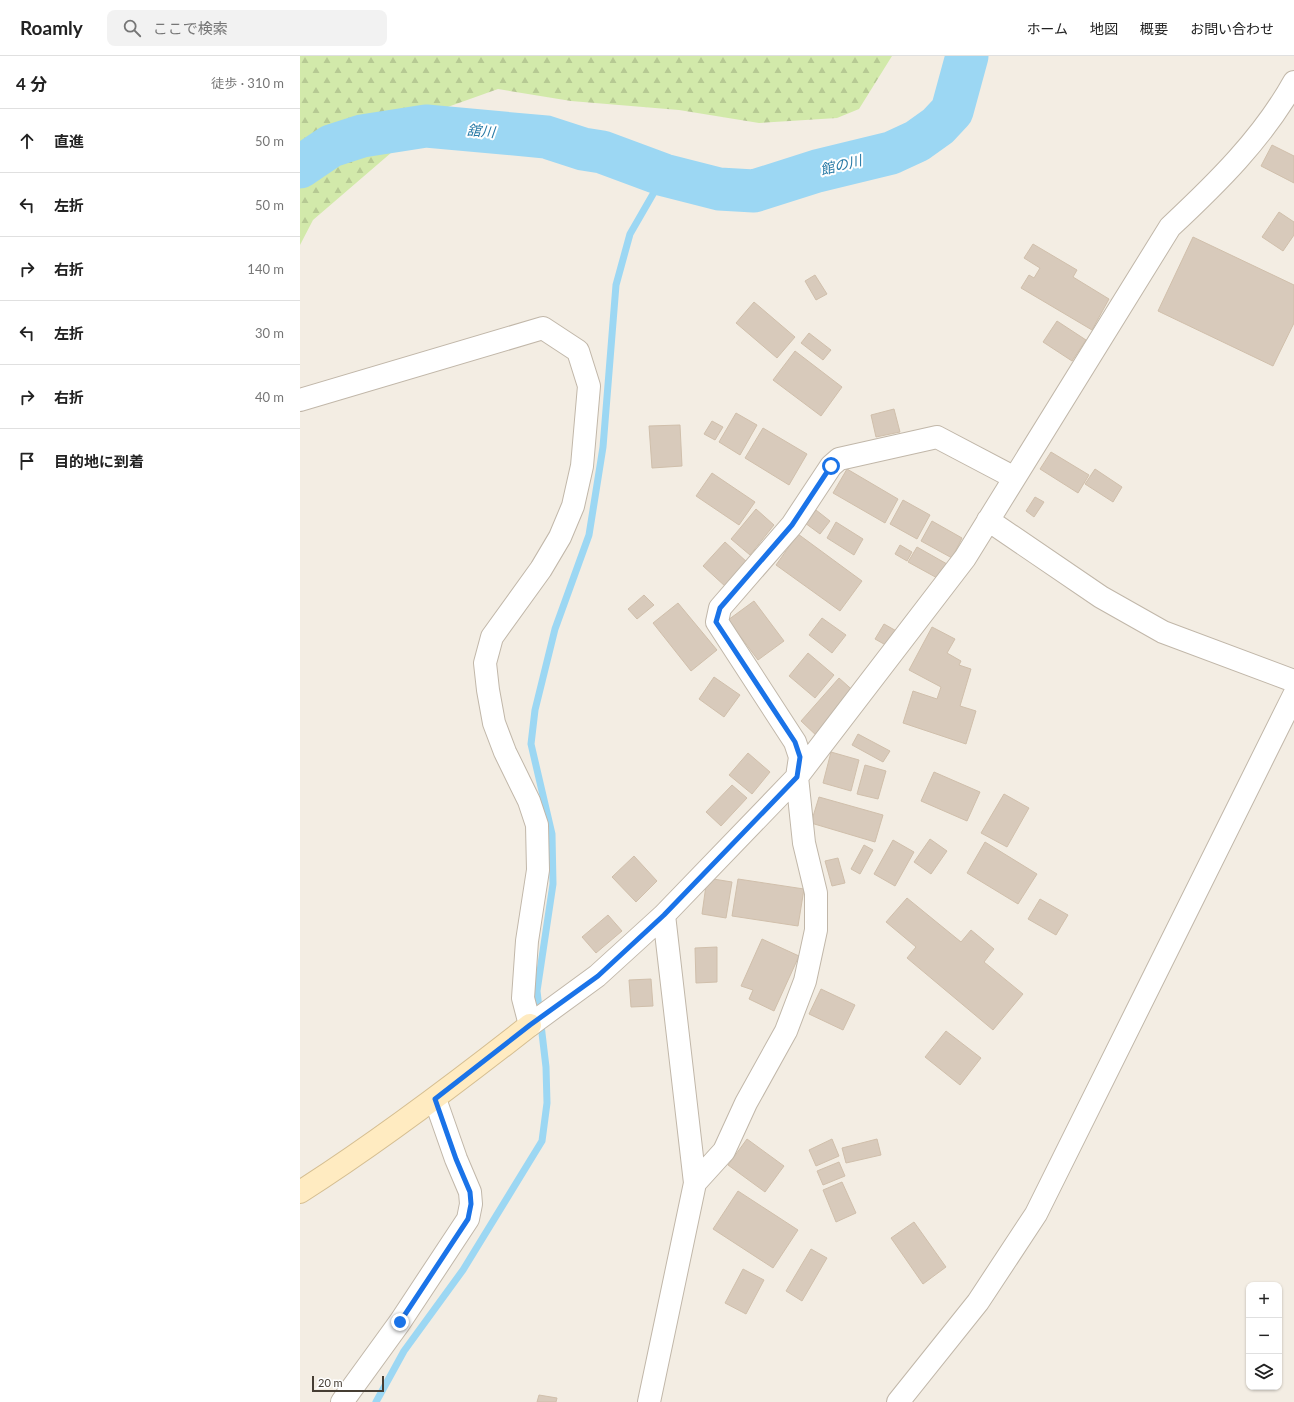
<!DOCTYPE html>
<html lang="ja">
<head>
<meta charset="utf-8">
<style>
	body { margin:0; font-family:Lato,"Noto Sans JP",sans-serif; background:#f2f2f2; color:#222 }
	.controls { position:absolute; right:12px; bottom:12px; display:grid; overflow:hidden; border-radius:8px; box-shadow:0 1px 3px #0004 }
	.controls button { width:36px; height:36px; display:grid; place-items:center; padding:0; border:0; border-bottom:1px solid #e0e0e0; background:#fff; color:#222; font:20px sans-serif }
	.scale { position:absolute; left:12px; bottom:10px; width:72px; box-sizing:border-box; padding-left:4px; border:2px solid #453d33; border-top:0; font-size:11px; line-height:14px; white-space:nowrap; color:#453d33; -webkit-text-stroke:3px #fff; paint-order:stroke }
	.stop { position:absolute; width:12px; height:12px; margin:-9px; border:3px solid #1a73e8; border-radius:50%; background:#fff }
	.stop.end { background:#1a73e8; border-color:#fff; box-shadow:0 1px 4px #0008 }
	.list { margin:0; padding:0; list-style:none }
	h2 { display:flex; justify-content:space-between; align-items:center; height:52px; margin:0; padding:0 16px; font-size:17px }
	h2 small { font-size:13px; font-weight:400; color:#767676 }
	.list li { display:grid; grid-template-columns:26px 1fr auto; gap:12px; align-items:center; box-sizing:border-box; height:64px; padding:0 16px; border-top:1px solid #e0e0e0 }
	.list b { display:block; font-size:15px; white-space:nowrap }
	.list em { font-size:13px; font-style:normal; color:#767676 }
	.icon { flex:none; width:22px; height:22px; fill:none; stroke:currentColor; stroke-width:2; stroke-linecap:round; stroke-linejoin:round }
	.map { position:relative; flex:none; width:994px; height:1346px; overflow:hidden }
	header { display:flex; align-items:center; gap:24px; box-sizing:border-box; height:56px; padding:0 20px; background:#fff; border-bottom:1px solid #e0e0e0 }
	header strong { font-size:19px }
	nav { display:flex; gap:22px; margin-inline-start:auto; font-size:14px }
	.search { width:280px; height:36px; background:#f2f2f2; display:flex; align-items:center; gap:10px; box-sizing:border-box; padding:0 14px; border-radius:8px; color:#767676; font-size:15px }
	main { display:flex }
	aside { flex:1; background:#fff }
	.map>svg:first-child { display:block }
	.forest { fill:url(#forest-firs) }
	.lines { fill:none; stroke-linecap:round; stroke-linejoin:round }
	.stream { stroke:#9cd7f3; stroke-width:7 }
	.river { stroke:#9cd7f3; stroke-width:43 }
	.building { fill:#d8cabb; stroke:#d0bfab }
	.street-casing { stroke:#c1b7a9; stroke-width:24 }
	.secondary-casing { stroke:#d5be91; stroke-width:24 }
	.street { stroke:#fff; stroke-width:22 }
	.secondary { stroke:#ffebc1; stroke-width:22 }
	.route { stroke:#1a73e8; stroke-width:5 }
	.labels { text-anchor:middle; stroke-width:4; stroke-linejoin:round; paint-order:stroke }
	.water-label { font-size:14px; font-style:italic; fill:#2679a5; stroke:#fff }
</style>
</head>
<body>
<header>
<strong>Roamly</strong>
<div class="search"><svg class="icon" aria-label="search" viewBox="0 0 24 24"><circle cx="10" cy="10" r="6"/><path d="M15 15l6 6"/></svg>ここで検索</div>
<nav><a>ホーム</a><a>地図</a><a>概要</a><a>お問い合わせ</a></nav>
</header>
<main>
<aside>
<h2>4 分<small>徒歩 · 310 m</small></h2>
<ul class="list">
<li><svg class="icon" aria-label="ahead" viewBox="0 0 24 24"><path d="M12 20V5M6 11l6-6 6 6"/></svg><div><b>直進</b></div><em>50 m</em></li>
<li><svg class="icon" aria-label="left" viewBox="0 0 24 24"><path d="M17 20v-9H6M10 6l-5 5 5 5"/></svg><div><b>左折</b></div><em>50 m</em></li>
<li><svg class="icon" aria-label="right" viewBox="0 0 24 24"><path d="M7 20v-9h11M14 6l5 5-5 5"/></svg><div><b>右折</b></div><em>140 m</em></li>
<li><svg class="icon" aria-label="left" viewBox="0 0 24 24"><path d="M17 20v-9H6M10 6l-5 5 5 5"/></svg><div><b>左折</b></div><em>30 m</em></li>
<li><svg class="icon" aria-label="right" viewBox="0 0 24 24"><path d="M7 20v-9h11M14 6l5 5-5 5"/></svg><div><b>右折</b></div><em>40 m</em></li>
<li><svg class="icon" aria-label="arrive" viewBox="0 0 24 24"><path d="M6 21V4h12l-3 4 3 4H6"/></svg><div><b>目的地に到着</b></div></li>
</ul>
</aside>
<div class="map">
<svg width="994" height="1346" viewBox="0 0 994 1346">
	<defs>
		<pattern id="forest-firs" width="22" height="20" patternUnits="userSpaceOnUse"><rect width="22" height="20" fill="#d2e9aa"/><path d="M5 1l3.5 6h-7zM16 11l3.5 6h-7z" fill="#b6c993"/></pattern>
	</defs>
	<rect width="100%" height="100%" fill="#f3ede3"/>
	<path class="forest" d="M0 0H592L559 53 537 62 459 67 379 54 271 45 198 33 142 53 13 164 0 189Z"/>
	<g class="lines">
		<path class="stream" d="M76 1346 104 1295 163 1214 242 1085 247 1047 246 1011 237 935 253 828 252 778 231 688 235 654 255 573 289 479 303 391 316 229 330 178 364 119"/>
		<path class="river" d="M0 111 31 90 62 80 126 70 246 81 283 93 302 96 364 119 419 133 454 135 517 115 591 97 617 85 638 70 652 55 667 0"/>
	</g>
	<path class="building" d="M972 89 994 100V127L961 110Z
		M979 156 994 166V179L983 195 962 181Z
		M893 181 994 229V267L973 310 858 255Z
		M733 188 777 214 773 221 809 243 792 274 721 232 729 219 734 222 740 212 724 202Z
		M515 219 527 238 516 244 505 225Z
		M454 246 495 281 477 302 436 267Z
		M757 265 786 284 772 305 743 286Z
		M509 277 531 294 523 304 501 287Z
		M495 295 542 331 521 360 473 324Z
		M594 353 600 376 576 381 571 359Z
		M436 357 457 369 440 399 419 386Z
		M412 365 423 371 415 384 404 378Z
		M380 369 382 410 352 412 349 370Z
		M463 372 507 398 489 429 445 402Z
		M751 396 789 419 778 437 740 413Z
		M547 413 598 443 585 467 533 437Z
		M795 413 822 431 813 446 785 428Z
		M412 417 455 446 439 469 396 440Z
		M735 441 744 446 734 461 726 455Z
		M603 444 630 459 617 483 590 468Z
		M456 453 474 469 450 499 431 483Z
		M516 454 530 465 520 478 505 467Z
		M632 465 662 482 652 502 621 485Z
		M536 466 563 483 554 499 527 482Z
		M498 478 562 525 540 555 476 509Z
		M425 486 448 507 426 531 403 510Z
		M600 489 612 496 607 505 595 498Z
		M617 491 647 508 639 523 608 506Z
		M344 539 354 549 337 563 328 553Z
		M454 545 484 585 458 604 428 564Z
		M378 547 417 594 391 615 353 567Z
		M522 562 546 579 532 597 509 579Z
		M584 568 600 577 591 592 575 583Z
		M632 571 655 583 647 597 661 605 659 609 671 613 660 650 676 655 666 688 603 667 613 635 637 643 641 631 609 614Z
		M508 597 534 619 515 642 489 620Z
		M414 621 440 639 424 661 399 643Z
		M539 622 558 639 519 682 501 665Z
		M558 678 590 695 583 706 552 689Z
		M531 696 559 704 551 735 523 727Z
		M448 697 470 716 452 738 429 719Z
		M565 709 586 715 578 743 557 738Z
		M634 716 680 736 667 765 621 745Z
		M432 729 447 742 421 770 406 756Z
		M704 738 729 752 707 791 681 777Z
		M519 741 583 759 575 786 511 767Z
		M630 783 647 795 631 818 614 806Z
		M593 784 614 796 595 830 574 818Z
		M685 786 737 818 718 848 667 817Z
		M564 789 573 794 560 818 551 813Z
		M334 800 357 825 336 846 312 821Z
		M538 802 545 827 532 830 525 805Z
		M407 822 432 826 426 862 402 858Z
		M438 823 504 833 498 870 432 860Z
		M607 842 661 886 671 874 694 893 684 906 723 938 693 974 607 902 616 891 586 866Z
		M740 843 768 859 756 879 728 863Z
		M308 859 322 875 296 897 282 881Z
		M462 883 499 900 474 955 449 943 453 934 441 930Z
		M417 891V926L396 927 395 892Z
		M351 923 353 950 331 951 329 924Z
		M521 933 555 949 543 974 509 958Z
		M646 975 681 1002 660 1029 625 1001Z
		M447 1083 484 1110 465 1136 428 1109Z
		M532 1083 539 1100 516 1110 509 1094Z
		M577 1083 581 1099 546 1107 542 1092Z
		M539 1106 545 1120 523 1129 517 1115Z
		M542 1126 556 1157 536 1166 523 1134Z
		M438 1135 498 1174 473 1212 413 1173Z
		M614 1166 646 1211 623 1228 591 1182Z
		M511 1193 527 1202 502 1245 486 1235Z
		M443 1213 464 1224 446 1258 425 1247Z
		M239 1339 257 1342 256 1346H237Z"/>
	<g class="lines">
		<defs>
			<path id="street" d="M0 344 243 272 278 295 289 330 282 410 273 450 260 481 241 513 192 581 185 607 188 634 194 667 205 696 229 745 237 769 238 814 227 885 223 942 230 969 297 920 364 859 497 721 665 502 870 171C916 128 963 82 994 26
				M688 464 801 541 863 576 994 625
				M395 1127 424 1095 446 1047 486 975 505 925 516 874V837L504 787 497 721 500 701 495 686 417 566 420 552 492 469 531 410 539 403 637 381 713 421
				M42 1346 100 1266 168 1163 171 1148 170 1136 156 1103 135 1043
				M349 1346 395 1127 364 859
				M598 1346 678 1246 736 1158 994 639"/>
			<path id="secondary" d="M0 1136C80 1085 155 1028 230 969"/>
		</defs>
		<use href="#street" class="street-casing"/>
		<use href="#secondary" class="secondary-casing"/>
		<use href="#street" class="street"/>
		<use href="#secondary" class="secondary"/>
	</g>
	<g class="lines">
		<path class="route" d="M100 1266 168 1163 171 1148 170 1136 156 1103 135 1043 230 969 298 920 364 859 497 721 500 701 495 686 416 566 420 552 492 469 531 410"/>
	</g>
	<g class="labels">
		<g class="water-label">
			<text transform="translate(181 75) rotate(5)" y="5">舘川</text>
			<text transform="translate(541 109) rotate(-14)" y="5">館の川</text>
		</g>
	</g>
</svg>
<div class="controls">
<button>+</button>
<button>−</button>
<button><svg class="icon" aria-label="layers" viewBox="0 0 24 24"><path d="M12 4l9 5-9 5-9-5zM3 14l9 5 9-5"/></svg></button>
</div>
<div class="scale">20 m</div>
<div class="stop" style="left:531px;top:410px"></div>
<div class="stop end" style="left:100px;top:1266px"></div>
</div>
</main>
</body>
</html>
